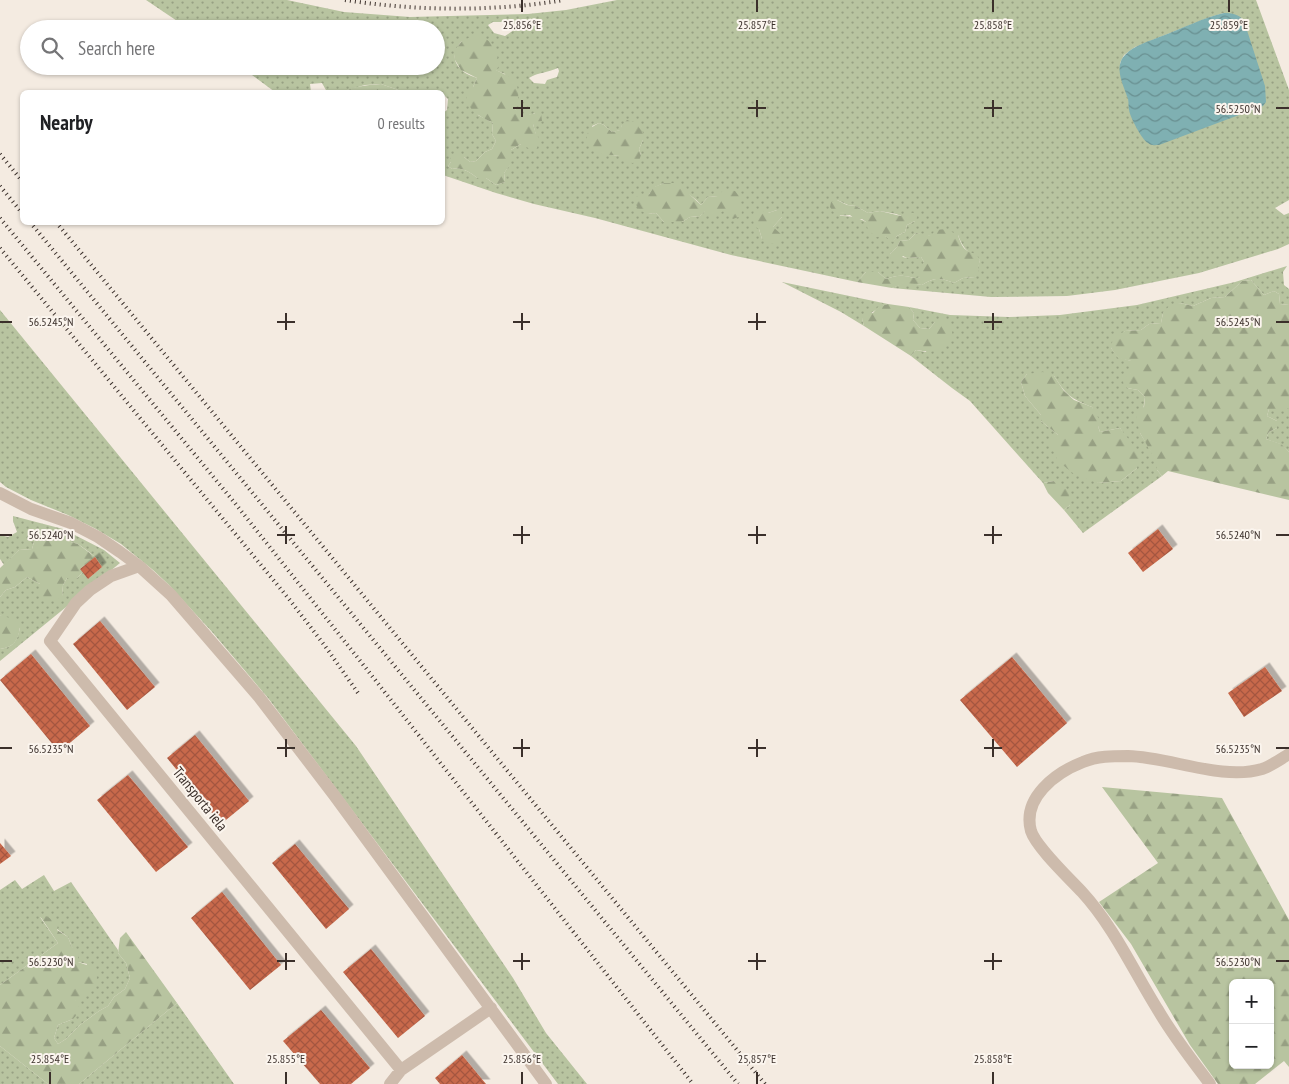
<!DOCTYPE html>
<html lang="en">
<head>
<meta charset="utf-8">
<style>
	body { margin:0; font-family:"PT Sans Narrow",sans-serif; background:#f6f6f6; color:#202124 }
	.controls { position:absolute; right:15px; bottom:15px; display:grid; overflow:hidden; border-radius:8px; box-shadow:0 1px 4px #0004 }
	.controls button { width:45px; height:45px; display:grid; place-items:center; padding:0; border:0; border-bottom:1px solid #e0e0e0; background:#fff; color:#202124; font:25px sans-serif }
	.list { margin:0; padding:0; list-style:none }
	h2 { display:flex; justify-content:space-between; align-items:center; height:65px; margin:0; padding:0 20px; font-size:21px }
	h2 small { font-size:16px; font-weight:400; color:#757577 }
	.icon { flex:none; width:28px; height:28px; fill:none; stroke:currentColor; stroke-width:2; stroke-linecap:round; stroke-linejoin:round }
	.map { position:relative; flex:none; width:1289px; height:1084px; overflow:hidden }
	.search { position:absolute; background:#fff; box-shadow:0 1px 4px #0004; left:20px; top:20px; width:425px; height:55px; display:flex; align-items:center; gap:12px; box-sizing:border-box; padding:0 18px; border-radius:28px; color:#757577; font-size:19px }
	.panel { position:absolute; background:#fff; box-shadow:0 1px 4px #0004; left:20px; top:90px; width:425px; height:135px; border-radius:8px }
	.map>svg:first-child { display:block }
	.grass { fill:url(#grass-dots); fill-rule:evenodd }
	.forest { fill:url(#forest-firs); fill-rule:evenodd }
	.water { fill:url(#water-waves) }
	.building { fill:url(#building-cross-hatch); filter:url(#shadow) }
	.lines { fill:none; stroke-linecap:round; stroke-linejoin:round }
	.minor { stroke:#cdbbac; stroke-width:12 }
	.rail { stroke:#3b302b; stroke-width:4; stroke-dasharray:1 4; stroke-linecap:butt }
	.ticks { fill:none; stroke:#3b302b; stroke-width:2 }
	.labels { text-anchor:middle; stroke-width:4; stroke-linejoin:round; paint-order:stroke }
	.street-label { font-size:15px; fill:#3b302b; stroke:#fbf5ee }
	.ticks-label { font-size:12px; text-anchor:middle; fill:#3b302b; stroke:#fbf5ee; stroke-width:4; stroke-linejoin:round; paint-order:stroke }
</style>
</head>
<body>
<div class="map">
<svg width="1289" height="1084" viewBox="0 0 1289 1084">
	<defs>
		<pattern id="grass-dots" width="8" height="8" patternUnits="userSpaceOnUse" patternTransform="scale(1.25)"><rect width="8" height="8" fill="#b8c4a0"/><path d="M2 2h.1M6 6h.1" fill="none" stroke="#97a083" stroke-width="1.8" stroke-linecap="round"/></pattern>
		<pattern id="forest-firs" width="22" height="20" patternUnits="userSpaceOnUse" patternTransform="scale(1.25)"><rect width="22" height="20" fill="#b8c4a0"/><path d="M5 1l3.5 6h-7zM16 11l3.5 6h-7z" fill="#97a083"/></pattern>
		<pattern id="water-waves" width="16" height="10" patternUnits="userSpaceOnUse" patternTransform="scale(1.25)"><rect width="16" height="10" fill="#7fb0b2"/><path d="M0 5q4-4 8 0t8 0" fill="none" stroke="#699091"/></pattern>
		<pattern id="building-cross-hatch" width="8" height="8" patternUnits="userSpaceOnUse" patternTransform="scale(1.25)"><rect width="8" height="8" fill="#c8694b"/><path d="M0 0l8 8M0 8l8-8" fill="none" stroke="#a4573f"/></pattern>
		<filter id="shadow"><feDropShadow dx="4.5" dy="-4.5" stdDeviation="0" flood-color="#0004"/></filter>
	</defs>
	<rect width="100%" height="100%" fill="#f4ebe1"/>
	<path class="grass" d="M146 0H287L344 12 410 17 528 14 566 10 617 0H1256L1289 90V200L1275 208 1284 215 1289 213V244L1278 249 1199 273 1115 290 1067 296 991 297 892 288 906 282 922 285C935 277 940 278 954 283L963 278 975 277 980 260C968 252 963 249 958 235L930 236 916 233 909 240 900 241 897 247 890 254 907 258 921 257 924 262 921 277C914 280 910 276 904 276 898 275 892 277 886 279L878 272H866L857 282 731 255 595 218 534 204 496 193 443 175V113L447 110 448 99 443 94 442 92H404L381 84 365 85 347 90 342 92H327L322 83 310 84 311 92H275L240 66H436V29H189ZM1224 13 1152 145 1129 110V101L1120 70V63L1124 55 1135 47 1210 17ZM493 22H510L516 24 514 30 505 36 494 33 488 25ZM462 41 495 70 505 74C507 83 512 109 519 114 524 117 530 115 535 113L533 124 536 135 511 150V163L504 173 505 182 496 185 486 178H477C470 172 462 167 452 169L448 166 451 162 464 157 470 162 476 161 485 152 492 149 496 141 492 134 493 123 478 115 473 87 477 78C472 76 465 74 462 70 451 61 454 50 462 41ZM558 68 559 71 557 77 547 80 545 84 534 83 529 78C539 72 547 73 558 68ZM599 123 604 125 612 132 621 130 622 125 643 140 639 149 641 155 621 156 612 155 592 126ZM664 183C678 189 691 193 701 205L708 197 718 196 700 216 690 217 682 222H664L656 213 648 214 642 194H649L655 187ZM837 200 848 205 856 206 868 213 880 211 896 214 915 221 907 225 905 232 897 236 893 241C874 229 865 215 840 216ZM777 210 782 217 762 239 759 229 768 213Z
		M1287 266 1283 272 1284 285 1289 289V305L1280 304 1279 294 1274 291 1264 295 1251 280 1242 281 1225 297 1211 298 1193 306 1180 303 1163 313 1161 323 1149 324 1141 330 1125 331 1111 348 1118 357 1131 361V373L1127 388 1138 390 1145 397 1140 433 1157 461V470L1162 476 1083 533 1064 510 1070 505 1054 481 1043 483 970 401 952 388 911 356 916 350 926 352 935 322 929 329 920 328 913 320 914 313 909 307 950 315 1009 317 1060 315 1137 305 1235 282ZM1027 374 1054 376C1067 396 1070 398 1092 407L1100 432 1120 428 1127 439 1137 468 1121 481 1098 483 1058 435 1041 421V415L1025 396 1021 382Z
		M782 282 888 304C878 307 871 314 862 319L864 326 841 312Z
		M0 310 356 746 513 978 546 1033 587 1084H558L268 698 213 633 168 584 153 570 121 544 96 529 68 515 31 500 6 487 0 482Z
		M1289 408V452L1280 444 1266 439 1269 432 1277 428V421L1267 416 1269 409Z
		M13 516 63 529 104 550 120 563 0 661V649C14 647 17 641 20 628L0 615V597L6 590 15 587 27 577 62 596 63 585 67 578H77L83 572 88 579 102 567 95 557 89 552 78 544 67 541 55 531 36 535 32 549 19 550 4 565 0 559V535L8 537 17 532 13 521Z
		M44 875 54 891 71 882 118 950V953L126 963 130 978 125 989 114 997 108 1006 99 1011 80 1025 66 1039 58 1044 54 1038 58 1025 73 1019 75 1001 87 964 78 962 68 937 40 917 58 943 0 985V890L15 880 22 889Z
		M177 1003 234 1084H79Z
		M0 1046 48 1084H0Z"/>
	<path class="forest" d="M475 35C492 39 497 48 499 66L496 70C502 73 510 76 514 81 520 88 519 102 515 109 525 120 529 112 541 113L542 121 533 124 536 134 539 138 537 148 530 149 521 144 511 150V164L504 173 505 182 496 185 486 178H477C470 172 462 167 452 169L448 166 451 162 450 157 457 154 464 157 470 162 476 161 485 152 492 149 496 141 492 134 493 123C478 115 468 112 466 94L473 87 477 78 461 70 455 60V50L462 41Z
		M381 84 404 92H342C354 86 368 85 381 84Z
		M627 120 634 122 643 132V140L639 149 641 155 639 161 633 163 625 162 620 156C607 154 586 156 587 137 587 130 593 126 599 123L604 125 612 132 620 130 622 125Z
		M664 183H675L686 187 688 193 701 205 708 197 718 196 724 189 735 191 741 199 738 204 742 210 741 216 733 219 723 211 715 216 705 211 700 216 690 217 682 222H664L656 213 648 214 639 210 635 203 636 197 642 194H649L654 187Z
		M837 200 847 205 856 206 868 213 880 211 901 216C906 212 908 212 914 213L917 217 915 221 907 225 905 232 897 236 893 242 885 236 876 237 868 230 866 222 862 219 856 220 850 215C840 216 836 217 830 207L831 202Z
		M755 208 768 213 777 210H782V217L773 227 781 234V242L773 244 762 239 759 229 754 226 753 215Z
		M946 229 958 235C962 247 964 251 976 254L980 260 978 269 979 274 975 277 963 278 954 283C940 278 935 277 922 285L906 283 892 288 857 282 866 272H878L886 279C892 277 898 275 904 276 910 276 914 280 920 277L918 271 924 262 921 257 907 258 903 256 897 263 891 259 890 254 897 247 900 241 909 240 916 233 926 234 930 236 936 230Z
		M1251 280 1264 295 1274 291 1279 294 1280 304 1289 305V408L1276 412 1269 409 1267 416 1277 421V428L1269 432 1266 439 1281 444 1289 452V500L1168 471 1162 476 1157 470 1156 461 1140 433 1136 418 1139 409 1144 407 1145 397 1138 390 1127 388 1123 382 1127 375 1131 373V361L1118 358 1111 348 1113 338 1125 331 1141 330 1149 324 1161 323 1163 313 1170 305 1180 303 1193 306 1211 298 1225 297 1242 281Z
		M888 304 909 307 914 313 913 320 920 328 929 329 935 322 943 319 951 325 953 338C942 352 933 353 916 350L911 356 864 326 862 319 865 313H873L878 307Z
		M1043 372 1054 376 1064 391 1074 400 1092 407 1099 419 1098 426 1100 432 1120 428 1140 454 1137 468 1121 481 1098 483 1074 474 1058 461 1049 442 1058 435 1041 421V415L1025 396 1021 382 1027 374Z
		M1054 481 1069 491 1070 505 1064 510 1048 493 1043 483Z
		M45 530 55 531 67 541 78 544 95 557 80 569 83 572 77 578H67L63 585 62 596 56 601H44L39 593 40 584 27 577 15 587 6 590 0 597V568L19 550 32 549 36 535Z
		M0 615 13 619 20 627C18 641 14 647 0 649Z
		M1102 787 1222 798 1289 920V1067L1284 1061 1255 1084H1218L1190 1045 1131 944 1099 902 1158 863ZM1233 983H1270V1065H1233Z
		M44 915 58 923 57 930 68 937 72 947 78 951V962L95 968 97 978 86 996 75 1001 81 1010 73 1019 58 1025 54 1038 58 1044 66 1039 80 1025 99 1011 108 1006 114 997 125 989 130 978 126 963 118 953 120 938 126 932 177 1003 79 1084H48L0 1046V985L58 943 40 916Z"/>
	<path class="water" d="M1224 13C1232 13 1239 14 1244 21L1265 86 1266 102 1263 106 1159 145C1155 145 1151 146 1148 143 1142 140 1130 117 1129 110 1128 106 1129 103 1128 99 1124 86 1113 67 1125 55 1134 45 1150 41 1162 36 1183 28 1203 18 1224 13Z"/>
	<path class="building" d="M1158 529 1173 549 1143 572 1128 553Z
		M95 557 102 567 88 579 80 569Z
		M100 621 155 687 127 710 73 644Z
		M31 654 90 726 59 752 0 680Z
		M1012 657 1067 723 1017 767 960 700Z
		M1265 667 1282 691 1244 717 1228 693Z
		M195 735 249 801 221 824 167 758Z
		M128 775 188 847 156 872 97 800Z
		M0 843 11 856 0 864Z
		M295 844 349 909 326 929 272 863Z
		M222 892 281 965 250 990 191 918Z
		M371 949 425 1016 398 1038 343 972Z
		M321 1010 370 1068 351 1084H320L283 1041Z
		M462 1055 486 1084H440L435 1078Z"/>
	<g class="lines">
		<path class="minor" d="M0 493 31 509 71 523 98 537 120 552 139 566 171 595 259 697 334 795 546 1084
			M139 566 111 576 90 590 76 603 50 641 401 1070 390 1084
			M401 1070 491 1008
			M1210 1084C1192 1060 1173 1036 1158 1010 1133 970 1114 927 1082 892 1070 879 1036 847 1031 831 1022 798 1055 773 1083 762 1097 756 1113 756 1128 756 1170 757 1222 781 1262 769 1271 766 1281 759 1289 754"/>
		<path class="rail" d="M345 0C416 11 493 12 564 0
			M0 154 22 181
			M0 186 22 213
			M0 218 234 502 365 667 693 1084
			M30 222 738 1084
			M56 222 765 1084
			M0 248 289 599 325 646 358 693"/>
	</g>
	<path class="ticks" d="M522 0V12M757 0V12M993 0V12M1229 0V12M522 100V117M757 100V117M993 100V117M513 108H530M748 108H766M984 108H1002M1276 108H1289M286 313V330M522 313V330M757 313V330M993 313V330M0 322H12M277 322H295M513 322H530M748 322H766M984 322H1002M1276 322H1289M286 526V544M522 526V544M757 526V544M993 526V544M0 535H12M277 535H295M513 535H530M748 535H766M984 535H1002M1276 535H1289M286 739V757M522 739V757M757 739V757M993 739V757M0 748H12M277 748H295M513 748H530M748 748H766M984 748H1002M1276 748H1289M286 953V970M522 953V970M757 953V970M993 953V970M0 961H12M277 961H295M513 961H530M748 961H766M984 961H1002M1276 961H1289M50 1072V1084M286 1072V1084M522 1072V1084M757 1072V1084M993 1072V1084"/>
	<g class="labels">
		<g class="street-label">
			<text transform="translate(200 799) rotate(51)" y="5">Transporta iela</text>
		</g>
	</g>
	<g class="ticks-label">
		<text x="522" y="29">25.856°E</text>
		<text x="757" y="29">25.857°E</text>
		<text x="993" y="29">25.858°E</text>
		<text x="1229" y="29">25.859°E</text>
		<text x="1238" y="113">56.5250°N</text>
		<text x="51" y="326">56.5245°N</text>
		<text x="1238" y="326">56.5245°N</text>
		<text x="51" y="539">56.5240°N</text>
		<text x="1238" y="539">56.5240°N</text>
		<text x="51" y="753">56.5235°N</text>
		<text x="1238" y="753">56.5235°N</text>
		<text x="51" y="966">56.5230°N</text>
		<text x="1238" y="966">56.5230°N</text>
		<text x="50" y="1063">25.854°E</text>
		<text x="286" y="1063">25.855°E</text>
		<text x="522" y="1063">25.856°E</text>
		<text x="757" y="1063">25.857°E</text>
		<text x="993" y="1063">25.858°E</text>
	</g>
</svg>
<div class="controls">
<button>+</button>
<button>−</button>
</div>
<div class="search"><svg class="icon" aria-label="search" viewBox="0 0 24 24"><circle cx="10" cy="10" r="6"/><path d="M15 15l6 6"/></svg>Search here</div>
<section class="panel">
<h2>Nearby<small>0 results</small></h2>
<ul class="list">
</ul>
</section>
</div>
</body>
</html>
